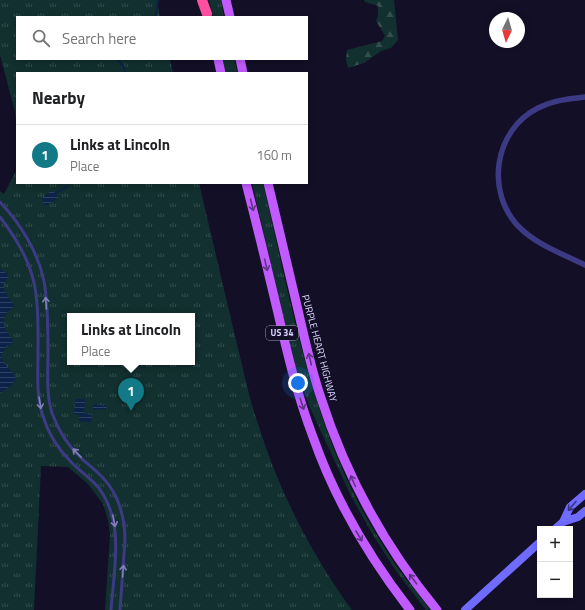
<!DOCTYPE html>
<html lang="en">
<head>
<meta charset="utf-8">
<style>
	body { margin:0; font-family:"Titillium Web",sans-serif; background:#f2f2f2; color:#202124 }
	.controls { position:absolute; right:12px; bottom:12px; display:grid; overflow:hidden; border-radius:0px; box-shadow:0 2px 6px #0003 }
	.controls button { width:36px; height:36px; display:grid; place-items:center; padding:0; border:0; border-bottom:1px solid #e0e0e0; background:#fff; color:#202124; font:20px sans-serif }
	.compass { position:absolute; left:489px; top:12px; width:36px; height:36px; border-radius:50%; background:#fff; box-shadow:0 2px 6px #0003; rotate:185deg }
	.you { position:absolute; left:298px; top:383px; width:14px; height:14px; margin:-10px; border:3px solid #fff; border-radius:50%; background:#1a73e8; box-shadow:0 0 0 6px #1a73e833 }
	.badge { display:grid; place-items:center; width:26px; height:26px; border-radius:50%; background:#127987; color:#fff; font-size:13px; font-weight:700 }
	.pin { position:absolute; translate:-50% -33px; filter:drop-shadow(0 1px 2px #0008) }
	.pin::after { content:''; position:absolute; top:21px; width:14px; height:12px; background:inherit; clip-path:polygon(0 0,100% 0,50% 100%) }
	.popup { position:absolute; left:67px; top:313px; width:128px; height:52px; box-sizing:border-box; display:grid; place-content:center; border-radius:0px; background:#fff; filter:drop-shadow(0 1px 3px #0005); font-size:13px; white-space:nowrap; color:#757577 }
	.popup b { font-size:15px; color:#202124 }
	.popup::after { content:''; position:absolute; left:50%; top:100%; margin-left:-8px; border:8px solid transparent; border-top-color:#fff }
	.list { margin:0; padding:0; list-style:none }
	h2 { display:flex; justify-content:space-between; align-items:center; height:52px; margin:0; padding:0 16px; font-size:17px }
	h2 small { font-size:13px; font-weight:400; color:#757577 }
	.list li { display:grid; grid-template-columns:26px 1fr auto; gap:12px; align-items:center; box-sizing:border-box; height:60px; padding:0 16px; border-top:1px solid #e0e0e0 }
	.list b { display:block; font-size:15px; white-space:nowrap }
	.list p { margin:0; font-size:13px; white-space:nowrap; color:#757577 }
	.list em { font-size:13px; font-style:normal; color:#757577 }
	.icon { flex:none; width:22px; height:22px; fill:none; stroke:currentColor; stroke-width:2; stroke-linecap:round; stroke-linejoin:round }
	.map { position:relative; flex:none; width:585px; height:610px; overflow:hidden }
	.search { position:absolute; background:#fff; box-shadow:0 2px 6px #0003; left:16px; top:16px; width:292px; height:44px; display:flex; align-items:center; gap:10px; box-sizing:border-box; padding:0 14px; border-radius:0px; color:#757577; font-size:15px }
	.panel { position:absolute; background:#fff; box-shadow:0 2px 6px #0003; left:16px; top:72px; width:292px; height:112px; border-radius:0px }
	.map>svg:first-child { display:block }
	.grass { fill:url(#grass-tufts); fill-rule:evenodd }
	.forest { fill:url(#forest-firs) }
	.water { fill:url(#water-rules) }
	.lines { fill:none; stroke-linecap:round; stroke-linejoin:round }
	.stream { stroke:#0c2248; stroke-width:2 }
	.service { stroke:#3d3a85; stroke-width:3 }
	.minor { stroke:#3d3a85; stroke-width:5.5 }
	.secondary { stroke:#6f6bff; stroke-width:8 }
	.primary { stroke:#c25bff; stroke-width:9 }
	.motorway { stroke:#ff4fa3; stroke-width:10 }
	.oneway { stroke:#623188 }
	.oneway2 { stroke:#837fbc }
	.oneway3 { stroke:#38347d }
	.labels { text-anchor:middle; stroke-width:3; stroke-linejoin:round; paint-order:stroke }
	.shield { fill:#130f26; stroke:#9e99be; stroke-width:1 }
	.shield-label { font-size:9px; font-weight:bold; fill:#d9d4ff }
	.street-label { font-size:10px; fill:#d9d4ff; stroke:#130f26 }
</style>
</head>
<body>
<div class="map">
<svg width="585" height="610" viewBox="0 0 585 610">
	<defs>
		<pattern id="grass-tufts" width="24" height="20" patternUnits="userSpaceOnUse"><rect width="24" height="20" fill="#12302f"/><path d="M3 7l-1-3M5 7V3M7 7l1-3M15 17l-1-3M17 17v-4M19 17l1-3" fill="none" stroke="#344d4e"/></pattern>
		<pattern id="forest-firs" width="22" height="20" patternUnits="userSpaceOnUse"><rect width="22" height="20" fill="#12302f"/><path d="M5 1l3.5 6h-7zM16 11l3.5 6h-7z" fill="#344d4e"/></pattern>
		<pattern id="water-rules" width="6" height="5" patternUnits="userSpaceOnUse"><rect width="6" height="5" fill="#0c2248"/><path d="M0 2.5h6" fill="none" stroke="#2f4163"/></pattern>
	</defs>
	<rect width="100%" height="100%" fill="#130f26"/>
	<path class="grass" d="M0 0H157L160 17H17V59H170L173 73H17V128L15 112 0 55Z
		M209 0H221L224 17H213Z
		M223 59H234L238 73H226Z
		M17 169V183H199C211 234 223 285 235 336 243 368 249 399 260 430 280 493 313 557 352 610H105L110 535 108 520 103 504 88 484 68 467 41 466 34 610H0V191L4 194ZM70 316H192V362H70Z
		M252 183H263C289 292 307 404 359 504 373 530 389 556 406 579 414 589 424 599 430 610H426L396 571 373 535 351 496 310 408 294 362Z"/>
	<path class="forest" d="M364 0H394L398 40 391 48 381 51 364 63 348 68 346 60 347 50 382 41 385 36 376 21 378 16V6L365 2Z"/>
	<path class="water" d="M51 191 56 193 58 198 46 206 43 203 42 198Z
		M0 268 8 275V278L3 284C4 289 5 293 8 297 11 301 13 302 14 306 12 309 10 310 7 312 0 321 6 333 13 340L12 344C5 345 4 351 1 357 9 376 30 375 0 393Z
		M75 399H85L84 414 92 415 91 422 79 421V415L74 414Z
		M93 404 107 406 106 409 93 410Z"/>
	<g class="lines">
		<path class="stream" d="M154 17 156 14 158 0
			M117 59 124 67 126 73
			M54 194 68 186"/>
		<path class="service" d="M0 202C20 223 38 252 44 281 48 304 48 330 48 353 48 373 46 394 52 413 58 430 69 447 82 459 89 465 97 471 104 479 119 495 125 519 125 540L120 610
			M0 217C13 234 26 254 32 275 39 298 38 329 38 353 38 374 36 396 43 416 48 433 59 450 71 462 80 471 90 478 98 487 125 521 114 569 111 610"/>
		<path class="minor" d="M585 97C569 99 553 100 538 108 494 130 485 192 519 227 537 245 563 254 585 265"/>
		<path class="secondary" d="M563 522 578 517 585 511
			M555 529 563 522 570 507 585 494
			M465 610 540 542"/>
		<path class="primary" d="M226 0 230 17
			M218 59 221 73
			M240 59 243 73
			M246 183C257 225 267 267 277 309 287 352 297 395 313 437 335 500 369 557 410 610
			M268 183C278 225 288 268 298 310 305 340 311 369 321 398 346 476 385 547 437 610"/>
		<path class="motorway" d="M202 0 207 14"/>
	</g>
	<defs><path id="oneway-shaft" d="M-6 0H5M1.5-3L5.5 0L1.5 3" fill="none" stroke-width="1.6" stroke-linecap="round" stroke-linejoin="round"/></defs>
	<g class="oneway">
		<use href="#oneway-shaft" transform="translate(252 205) rotate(76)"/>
		<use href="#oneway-shaft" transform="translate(266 265) rotate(77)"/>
		<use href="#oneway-shaft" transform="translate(310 359) rotate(-103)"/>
		<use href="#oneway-shaft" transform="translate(302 404) rotate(72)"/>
		<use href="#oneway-shaft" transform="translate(353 481) rotate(-114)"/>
		<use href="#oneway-shaft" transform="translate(359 536) rotate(59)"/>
		<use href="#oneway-shaft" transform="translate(413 579) rotate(-127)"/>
	</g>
	<g class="oneway2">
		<use href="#oneway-shaft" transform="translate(46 303) rotate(-94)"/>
		<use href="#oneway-shaft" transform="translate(40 403) rotate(81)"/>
		<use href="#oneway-shaft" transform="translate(77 453) rotate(-134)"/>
		<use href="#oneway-shaft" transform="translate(114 521) rotate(78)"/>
		<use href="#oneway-shaft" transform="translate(123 571) rotate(-86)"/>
	</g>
	<use class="oneway3" href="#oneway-shaft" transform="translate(572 506) rotate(131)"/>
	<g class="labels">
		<rect class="shield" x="266" y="326" width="32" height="14" rx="3"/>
		<g class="shield-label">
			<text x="282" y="336">US 34</text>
		</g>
		<g class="street-label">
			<text transform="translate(320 348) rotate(75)" y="4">PURPLE HEART HIGHWAY</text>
		</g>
	</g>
</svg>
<div class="controls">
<button>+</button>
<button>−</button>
</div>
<svg class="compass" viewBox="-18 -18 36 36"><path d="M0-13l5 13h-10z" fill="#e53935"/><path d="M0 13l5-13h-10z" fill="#757577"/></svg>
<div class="you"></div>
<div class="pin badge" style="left:131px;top:411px">1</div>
<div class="popup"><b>Links at Lincoln</b>Place</div>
<div class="search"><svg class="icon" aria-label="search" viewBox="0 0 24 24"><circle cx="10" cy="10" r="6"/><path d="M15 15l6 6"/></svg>Search here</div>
<section class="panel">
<h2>Nearby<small></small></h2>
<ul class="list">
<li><span class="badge">1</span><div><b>Links at Lincoln</b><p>Place</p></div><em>160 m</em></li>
</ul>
</section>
</div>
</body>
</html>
